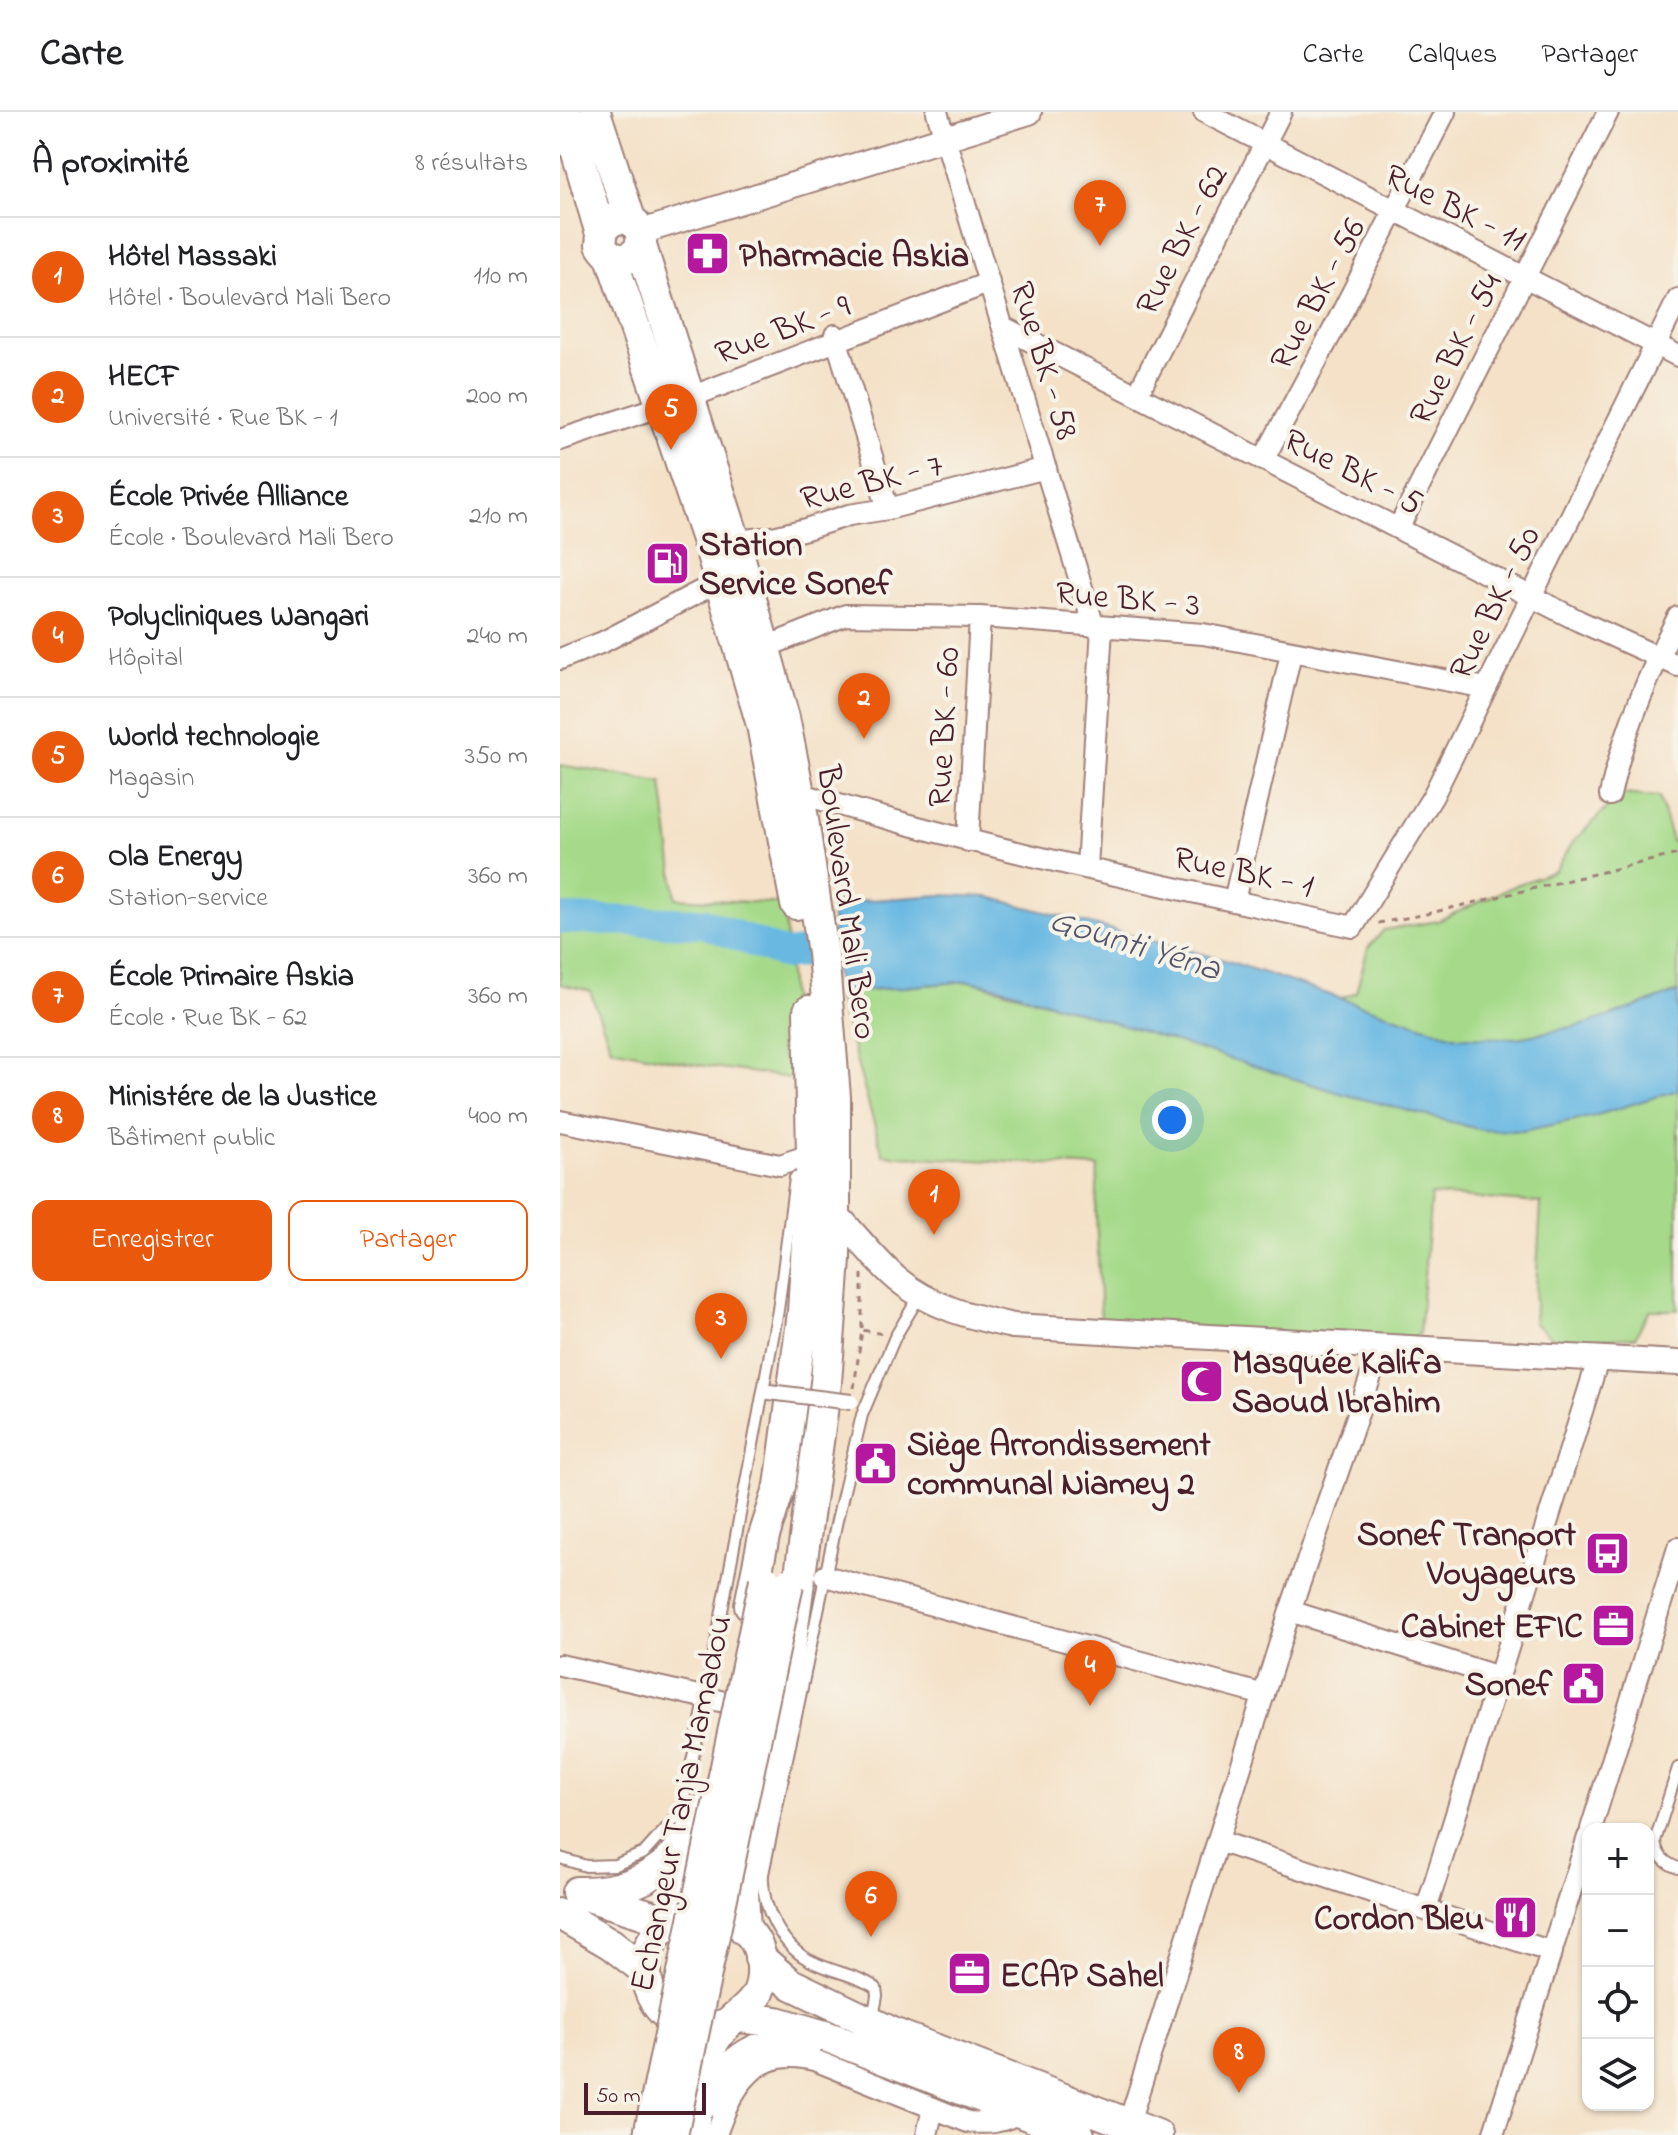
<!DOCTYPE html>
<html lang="fr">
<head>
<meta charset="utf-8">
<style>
	body { margin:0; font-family:"Indie Flower",sans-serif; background:#f2f2f2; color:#202124 }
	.controls { position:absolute; right:24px; bottom:24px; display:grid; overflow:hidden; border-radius:16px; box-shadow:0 2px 6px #0004 }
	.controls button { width:72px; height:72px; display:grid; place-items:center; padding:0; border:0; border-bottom:2px solid #e0e0e0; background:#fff; color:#202124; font:40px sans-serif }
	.scale { position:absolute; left:24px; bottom:20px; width:122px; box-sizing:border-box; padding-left:8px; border:4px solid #4a1f2b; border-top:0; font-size:22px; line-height:28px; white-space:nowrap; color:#4a1f2b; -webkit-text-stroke:6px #f7f3e8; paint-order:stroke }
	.you { position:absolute; left:612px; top:1008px; width:28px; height:28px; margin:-20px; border:6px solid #fff; border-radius:50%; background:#1a73e8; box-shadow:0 0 0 12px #1a73e833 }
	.badge { display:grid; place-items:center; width:52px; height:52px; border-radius:50%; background:#ea580c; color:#fff; font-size:26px; font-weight:700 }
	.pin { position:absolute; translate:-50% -66px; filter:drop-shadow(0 2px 4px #0008) }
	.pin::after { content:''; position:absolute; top:42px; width:28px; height:24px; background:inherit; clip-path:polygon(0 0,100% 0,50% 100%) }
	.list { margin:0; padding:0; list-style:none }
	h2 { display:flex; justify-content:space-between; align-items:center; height:104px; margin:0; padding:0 32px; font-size:34px }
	h2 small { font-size:26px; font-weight:400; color:#757577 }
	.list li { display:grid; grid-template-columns:52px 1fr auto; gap:24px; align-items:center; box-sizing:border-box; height:120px; padding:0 32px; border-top:2px solid #e0e0e0 }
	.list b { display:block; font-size:30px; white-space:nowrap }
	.list p { margin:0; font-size:26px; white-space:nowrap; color:#757577 }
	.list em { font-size:26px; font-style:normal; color:#757577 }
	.actions { display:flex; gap:16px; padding:24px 32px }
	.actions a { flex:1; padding:18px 0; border:2px solid #ea580c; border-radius:16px; text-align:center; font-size:28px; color:#ea580c }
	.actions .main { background:#ea580c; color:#fff }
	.icon { flex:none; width:44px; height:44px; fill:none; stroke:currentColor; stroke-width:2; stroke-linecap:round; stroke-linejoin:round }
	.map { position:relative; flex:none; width:1118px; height:2023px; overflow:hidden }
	header { display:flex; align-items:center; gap:48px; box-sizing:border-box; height:112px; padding:0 40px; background:#fff; border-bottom:2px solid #e0e0e0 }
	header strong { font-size:38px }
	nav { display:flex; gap:44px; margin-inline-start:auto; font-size:28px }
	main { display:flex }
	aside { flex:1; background:#fff }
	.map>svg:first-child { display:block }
	.green { fill:#a6da8a; stroke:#787c5a; stroke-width:2 }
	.water { fill:#67b8e2; stroke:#586c86; stroke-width:2 }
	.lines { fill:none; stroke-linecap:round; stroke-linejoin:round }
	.river { stroke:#67b8e2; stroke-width:30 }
	.service-casing { stroke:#9f8079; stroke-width:14 }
	.minor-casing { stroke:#9f8079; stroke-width:24 }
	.tertiary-casing { stroke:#9f8079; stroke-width:28 }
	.primary-casing { stroke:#9f8079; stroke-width:34 }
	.path { stroke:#9f8079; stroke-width:3; stroke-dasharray:6 6; stroke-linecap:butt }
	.service { stroke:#fff; stroke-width:10 }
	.minor { stroke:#fff; stroke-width:20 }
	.tertiary { stroke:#fff; stroke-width:24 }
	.primary { stroke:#fff; stroke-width:30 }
	.pedestrian-bridge-casing { stroke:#9f8079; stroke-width:18; stroke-linecap:butt }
	.primary-bridge-casing { stroke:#9f8079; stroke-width:34; stroke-linecap:butt }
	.pedestrian-bridge { stroke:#fff; stroke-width:14 }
	.primary-bridge { stroke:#fff; stroke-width:30 }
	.labels { text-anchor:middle; stroke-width:8; stroke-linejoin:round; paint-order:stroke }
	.street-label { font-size:34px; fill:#4a1f2b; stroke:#f7f3e8 }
	.poi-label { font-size:34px; font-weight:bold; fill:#4a1f2b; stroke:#f7f3e8; text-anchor:start }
	.water-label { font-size:36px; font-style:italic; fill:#54556b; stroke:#f7f3e8 }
</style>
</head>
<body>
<header>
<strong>Carte</strong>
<nav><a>Carte</a><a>Calques</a><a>Partager</a></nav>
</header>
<main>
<aside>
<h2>À proximité<small>8 résultats</small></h2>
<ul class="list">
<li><span class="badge">1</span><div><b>Hôtel Massaki</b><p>Hôtel · Boulevard Mali Bero</p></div><em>110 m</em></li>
<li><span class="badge">2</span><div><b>HECF</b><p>Université · Rue BK - 1</p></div><em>200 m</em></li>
<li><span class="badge">3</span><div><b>École Privée Alliance</b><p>École · Boulevard Mali Bero</p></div><em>210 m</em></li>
<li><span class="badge">4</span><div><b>Polycliniques Wangari</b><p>Hôpital</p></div><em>240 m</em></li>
<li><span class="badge">5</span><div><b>World technologie</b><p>Magasin</p></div><em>350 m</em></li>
<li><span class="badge">6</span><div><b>Ola Energy</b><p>Station-service</p></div><em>360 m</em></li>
<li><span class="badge">7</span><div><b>École Primaire Askia</b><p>École · Rue BK - 62</p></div><em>360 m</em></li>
<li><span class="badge">8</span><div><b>Ministére de la Justice</b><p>Bâtiment public</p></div><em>400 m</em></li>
</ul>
<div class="actions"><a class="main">Enregistrer</a><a>Partager</a></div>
</aside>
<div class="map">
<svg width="1118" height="2023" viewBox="0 0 1118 2023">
	<rect width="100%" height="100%" fill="#f7f3e8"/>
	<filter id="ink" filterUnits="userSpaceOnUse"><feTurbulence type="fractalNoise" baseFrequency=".0125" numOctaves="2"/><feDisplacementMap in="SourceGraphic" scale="16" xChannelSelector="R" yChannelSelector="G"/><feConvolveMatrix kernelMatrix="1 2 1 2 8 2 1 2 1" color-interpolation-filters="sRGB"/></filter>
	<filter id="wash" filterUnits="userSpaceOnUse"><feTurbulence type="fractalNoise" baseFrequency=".006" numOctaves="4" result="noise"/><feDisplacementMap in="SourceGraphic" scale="32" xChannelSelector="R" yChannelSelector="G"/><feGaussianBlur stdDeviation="1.8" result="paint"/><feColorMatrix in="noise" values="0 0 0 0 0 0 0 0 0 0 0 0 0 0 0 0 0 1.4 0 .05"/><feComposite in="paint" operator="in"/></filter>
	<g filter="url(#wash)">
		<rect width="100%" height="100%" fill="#f4e1c7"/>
		<path class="green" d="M0 653 102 670 116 786 224 792 237 967 132 952 51 936 30 879 0 872Z
			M1061 682 1099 685 1112 729 1118 732V1198H1090L1075 1225 995 1228 974 1211 981 1091 871 1083 859 1223 844 1228 541 1211 536 1101 538 1055 323 1043 277 881 410 869 507 896 654 941 796 880 808 836 824 818 878 809 956 773 995 759 1014 729Z"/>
		<path class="water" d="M381 783 429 785 668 849 897 925 957 926 1027 912 1118 880V978L1034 1004 963 1019 922 1018 783 982 439 875 410 869 277 881 271 791Z"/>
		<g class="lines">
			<path class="river" d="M0 807 144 811 226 843 287 834"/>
		</g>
	</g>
	<g filter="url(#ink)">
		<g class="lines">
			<defs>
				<path id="service" d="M1118 1656 1095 1729C1097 1743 1104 1751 1118 1756
					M0 1746 26 1754 55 1753 84 1741 121 1700 146 1585 218 1198 235 1066
					M313 1906 317 1884 316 1876C298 1863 272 1860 253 1850 222 1836 201 1795 203 1762L277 1408 302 1303 335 1225 360 1183"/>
				<path id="minor" d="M377 0 534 515
					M644 0 1118 244
					M443 215 1019 509 1118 554
					M275 223 328 397
					M577 283 721 0
					M128 286 428 171
					M0 328 102 294
					M703 348 771 222 885 0
					M839 415 1048 0
					M164 434 175 429 213 425 246 417 289 403 328 397 486 356
					M206 535 286 503 420 505 643 522 926 576
					M0 547 43 530 160 469
					M239 681C421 737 607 774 793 815L873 684 1118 187
					M1050 683C1063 621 1089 561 1118 505
					M408 729 420 505
					M527 755 542 516
					M674 789 731 541
					M0 1009 220 1053 252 1042
					M265 1464 704 1583
					M730 1499 939 1565
					M0 1553 169 1591
					M1031 1717 1118 1436
					M658 1729 992 1840
					M866 1798 1038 1248
					M156 2023C172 1974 197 1931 257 1949L408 2010C427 2012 442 2011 459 2001
					M367 2023 373 1996
					M565 2023 730 1499 821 1235
					M933 2023 1028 1725"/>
				<path id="tertiary" d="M81 120 469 0
					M276 1102C296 1123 315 1148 337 1167 371 1195 411 1205 453 1214L1118 1251"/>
				<path id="primary" d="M5 0 41 122
					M35 0 70 107C101 131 61 167 41 133L43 116 55 106 70 107
					M81 134 175 429 224 606 239 681 263 841 275 985V1147L266 1271 226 1566 186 1754 183 1781 185 1818
					M51 145 151 439 202 613 236 792
					M190 1493 204 1424 220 1374 243 1201 252 1042 249 899
					M17 1780C53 1781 89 1771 114 1744 126 1731 135 1712 145 1697
					M25 1783 111 1810
					M0 1802 51 1832 86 1859
					M117 1807 136 1735
					M200 1846 229 1871 335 1922 597 2023
					M179 1905 217 1910 268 1925 519 2023
					M143 1991C176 1942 194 1931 253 1926
					M132 2023C138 1995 141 1945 158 1923 176 1898 204 1896 202 1855 197 1778 79 1787 86 1862 90 1903 128 1926 166 1913"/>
			</defs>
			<use href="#service" class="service-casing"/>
			<use href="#minor" class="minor-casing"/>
			<use href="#tertiary" class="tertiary-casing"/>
			<use href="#primary" class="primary-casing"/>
			<path class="path" d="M818 811 862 803 1118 742
				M302 1162V1218
				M294 1276 302 1218 323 1222"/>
			<use href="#service" class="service"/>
			<use href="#minor" class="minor"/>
			<use href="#tertiary" class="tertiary"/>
			<use href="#primary" class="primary"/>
			<defs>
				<path id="pedestrian-bridge" d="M209 1280 291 1290"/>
				<path id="primary-bridge" d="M89 2023 205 1468
					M112 2023 228 1472"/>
			</defs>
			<use href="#pedestrian-bridge" class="pedestrian-bridge-casing"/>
			<use href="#primary-bridge" class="primary-bridge-casing"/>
			<use href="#pedestrian-bridge" class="pedestrian-bridge"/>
			<use href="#primary-bridge" class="primary-bridge"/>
		</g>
	</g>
	<defs>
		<symbol id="pharmacy-square" viewBox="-11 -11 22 22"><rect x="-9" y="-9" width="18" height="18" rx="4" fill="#b5179e" stroke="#f7f3e8"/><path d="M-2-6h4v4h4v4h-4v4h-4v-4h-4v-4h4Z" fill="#fff"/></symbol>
		<symbol id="fuel-square" viewBox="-11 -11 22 22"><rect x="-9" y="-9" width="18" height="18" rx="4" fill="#b5179e" stroke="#f7f3e8"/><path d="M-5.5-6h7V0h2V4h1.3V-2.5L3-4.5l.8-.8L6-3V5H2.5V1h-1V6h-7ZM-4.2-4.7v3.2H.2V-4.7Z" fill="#fff"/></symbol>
		<symbol id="mosque-square" viewBox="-11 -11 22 22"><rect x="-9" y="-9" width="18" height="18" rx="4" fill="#b5179e" stroke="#f7f3e8"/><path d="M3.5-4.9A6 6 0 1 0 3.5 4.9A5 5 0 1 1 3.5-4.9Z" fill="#fff"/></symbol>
		<symbol id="civic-square" viewBox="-11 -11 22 22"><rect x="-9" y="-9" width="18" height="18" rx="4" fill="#b5179e" stroke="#f7f3e8"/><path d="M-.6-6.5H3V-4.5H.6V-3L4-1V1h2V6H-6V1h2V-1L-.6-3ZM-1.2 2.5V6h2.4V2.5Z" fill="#fff"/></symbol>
		<symbol id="bus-square" viewBox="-11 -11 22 22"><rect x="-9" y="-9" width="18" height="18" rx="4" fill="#b5179e" stroke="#f7f3e8"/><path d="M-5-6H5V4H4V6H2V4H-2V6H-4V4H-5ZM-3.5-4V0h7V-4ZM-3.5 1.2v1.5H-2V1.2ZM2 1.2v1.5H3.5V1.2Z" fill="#fff"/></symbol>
		<symbol id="office-square" viewBox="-11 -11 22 22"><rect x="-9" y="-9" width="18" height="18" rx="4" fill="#b5179e" stroke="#f7f3e8"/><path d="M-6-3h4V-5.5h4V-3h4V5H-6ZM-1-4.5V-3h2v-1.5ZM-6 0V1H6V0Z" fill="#fff"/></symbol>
		<symbol id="restaurant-square" viewBox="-11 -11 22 22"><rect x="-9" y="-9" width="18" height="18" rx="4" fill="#b5179e" stroke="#f7f3e8"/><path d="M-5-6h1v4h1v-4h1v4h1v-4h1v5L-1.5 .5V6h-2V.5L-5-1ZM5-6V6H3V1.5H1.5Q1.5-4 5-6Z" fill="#fff"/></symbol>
	</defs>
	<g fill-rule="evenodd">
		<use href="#pharmacy-square" x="122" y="116" width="51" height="51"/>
		<use href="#fuel-square" x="82" y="426" width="51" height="51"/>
		<use href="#mosque-square" x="616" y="1244" width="51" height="51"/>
		<use href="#civic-square" x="290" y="1326" width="51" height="51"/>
		<use href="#bus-square" x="1022" y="1416" width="51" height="51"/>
		<use href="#office-square" x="1028" y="1488" width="51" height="51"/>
		<use href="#civic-square" x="998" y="1546" width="51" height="51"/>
		<use href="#restaurant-square" x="930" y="1780" width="51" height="51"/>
		<use href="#office-square" x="384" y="1836" width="51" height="51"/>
	</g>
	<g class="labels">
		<g class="street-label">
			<text transform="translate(896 94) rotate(27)" y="12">Rue BK - 11</text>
			<text transform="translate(620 127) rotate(-63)" y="12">Rue BK - 62</text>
			<text transform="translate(756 181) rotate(-62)" y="12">Rue BK - 56</text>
			<text transform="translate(222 216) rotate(-21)" y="12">Rue BK - 9</text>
			<text transform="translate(894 236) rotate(-63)" y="12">Rue BK - 54</text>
			<text transform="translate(486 248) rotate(73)" y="12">Rue BK - 58</text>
			<text transform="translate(794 358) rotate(27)" y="12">Rue BK - 5</text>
			<text transform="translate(311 368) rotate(-14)" y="12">Rue BK - 7</text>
			<text transform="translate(568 485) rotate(5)" y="12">Rue BK - 3</text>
			<text transform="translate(933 490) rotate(-64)" y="12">Rue BK - 50</text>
			<text transform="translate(382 615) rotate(-87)" y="12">Rue BK - 60</text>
			<text transform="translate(684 758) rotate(12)" y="12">Rue BK - 1</text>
			<text transform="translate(289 790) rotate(82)" y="12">Boulevard Mali Bero</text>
			<text transform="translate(119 1691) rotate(-78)" y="12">Echangeur Tanja Mamadou</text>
		</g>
		<g class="poi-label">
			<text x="179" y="154">Pharmacie Askia</text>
			<text x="139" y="443">Station<tspan x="139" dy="39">Service Sonef</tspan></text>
			<text x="672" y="1261">Masquée Kalifa<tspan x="672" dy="39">Saoud Ibrahim</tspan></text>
			<text x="347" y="1343">Siège Arrondissement<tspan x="347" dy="39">communal Niamey 2</tspan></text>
			<text x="1016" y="1433" text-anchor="end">Sonef Tranport<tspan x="1016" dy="39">Voyageurs</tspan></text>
			<text x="1023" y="1525" text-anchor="end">Cabinet EFIC</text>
			<text x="992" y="1583" text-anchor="end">Sonef</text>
			<text x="924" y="1817" text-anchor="end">Cordon Bleu</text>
			<text x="440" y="1874">ECAP Sahel</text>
		</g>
		<g class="water-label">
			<text transform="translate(576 830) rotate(17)" y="13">Gounti Yéna</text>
		</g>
	</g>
</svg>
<div class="controls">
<button>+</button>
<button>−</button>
<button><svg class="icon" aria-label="locate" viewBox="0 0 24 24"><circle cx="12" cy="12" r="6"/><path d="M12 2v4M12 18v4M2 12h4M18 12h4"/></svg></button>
<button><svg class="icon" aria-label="layers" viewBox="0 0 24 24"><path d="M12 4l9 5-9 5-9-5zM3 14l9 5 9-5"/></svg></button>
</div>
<div class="scale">50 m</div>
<div class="you"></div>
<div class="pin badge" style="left:374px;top:1123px">1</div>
<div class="pin badge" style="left:304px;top:627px">2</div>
<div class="pin badge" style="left:161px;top:1247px">3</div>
<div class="pin badge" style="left:530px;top:1594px">4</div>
<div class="pin badge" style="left:111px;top:338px">5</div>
<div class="pin badge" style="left:311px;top:1825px">6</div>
<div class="pin badge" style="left:540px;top:134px">7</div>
<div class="pin badge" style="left:679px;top:1981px">8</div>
</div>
</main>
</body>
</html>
